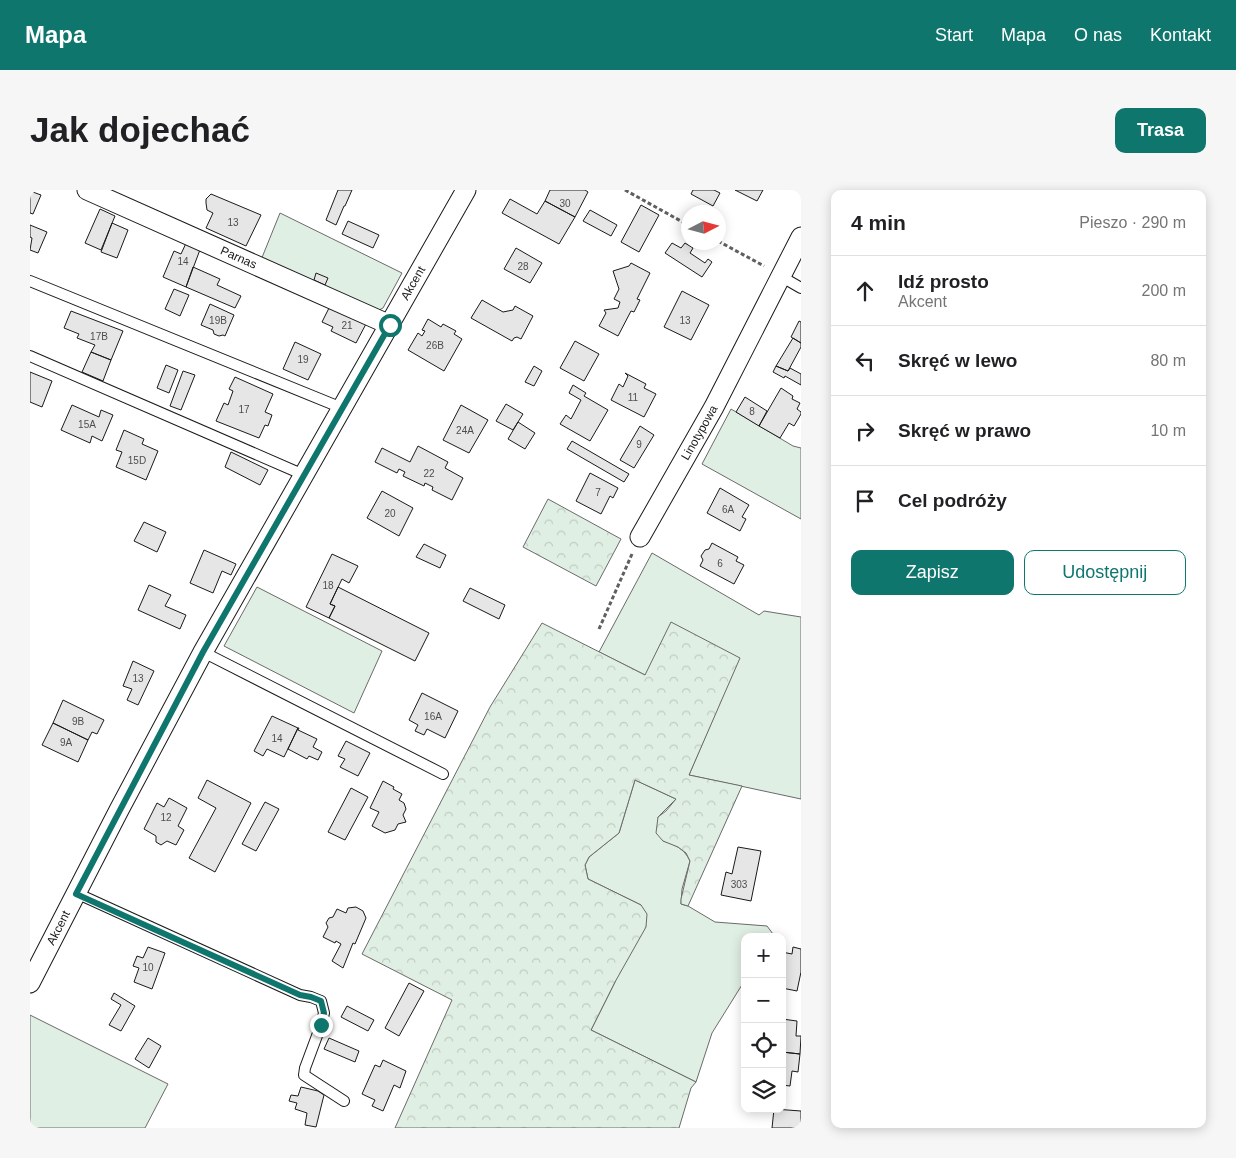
<!DOCTYPE html>
<html lang="pl">
<head>
<meta charset="utf-8">
<style>
	body { margin:0; font-family:Helvetica,sans-serif; background:#f6f6f6; color:#202124 }
	.controls { position:absolute; right:15px; bottom:15px; display:grid; overflow:hidden; border-radius:10px; box-shadow:0 2px 12px #0003 }
	.controls button { width:45px; height:45px; display:grid; place-items:center; padding:0; border:0; border-bottom:1px solid #e0e0e0; background:#fff; color:#202124; font:25px sans-serif }
	.compass { position:absolute; left:651px; top:15px; width:45px; height:45px; border-radius:50%; background:#fff; box-shadow:0 2px 12px #0003; rotate:84deg }
	.stop { position:absolute; width:15px; height:15px; margin:-11px; border:4px solid #0f766e; border-radius:50%; background:#fff }
	.stop.end { background:#0f766e; border-color:#fff; box-shadow:0 1px 5px #0008 }
	.list { margin:0; padding:0; list-style:none }
	h2 { display:flex; justify-content:space-between; align-items:center; height:65px; margin:0; padding:0 20px; font-size:21px }
	h2 small { font-size:16px; font-weight:400; color:#757577 }
	.list li { display:grid; grid-template-columns:32px 1fr auto; gap:15px; align-items:center; box-sizing:border-box; height:70px; padding:0 20px; border-top:1px solid #e0e0e0 }
	.list b { display:block; font-size:19px; white-space:nowrap }
	.list p { margin:0; font-size:16px; white-space:nowrap; color:#757577 }
	.list em { font-size:16px; font-style:normal; color:#757577 }
	.actions { display:flex; gap:10px; padding:15px 20px }
	.actions a { flex:1; padding:11px 0; border:1px solid #0f766e; border-radius:10px; text-align:center; font-size:18px; color:#0f766e }
	.actions .main { background:#0f766e; color:#fff }
	.icon { flex:none; width:28px; height:28px; fill:none; stroke:currentColor; stroke-width:2; stroke-linecap:round; stroke-linejoin:round }
	.map { position:relative; flex:none; width:771px; height:938px; overflow:hidden; border-radius:10px }
	header { display:flex; align-items:center; gap:30px; box-sizing:border-box; height:70px; padding:0 25px; background:#0f766e; color:#fff }
	header strong { font-size:24px }
	nav { display:flex; gap:28px; margin-inline-start:auto; font-size:18px }
	.intro { display:flex; align-items:center; justify-content:space-between; box-sizing:border-box; height:120px; padding:0 30px }
	h1 { margin:0; font-size:35px }
	.button { padding:12px 22px; border-radius:10px; background:#0f766e; color:#fff; font-size:18px; font-weight:700 }
	main { display:flex; gap:30px; padding:0 30px }
	aside { flex:1; background:#fff; border-radius:10px; box-shadow:0 2px 12px #0003 }
	.map>svg:first-child { display:block }
	.grass { fill:#e0efe3; stroke:#6a6a6a }
	.forest { fill:url(#forest-crowns); stroke:#6a6a6a }
	.building { fill:#e6e6e6; stroke:#1a1a1a }
	.lines { fill:none; stroke-linecap:round; stroke-linejoin:round }
	.service-casing { stroke:#1a1a1a; stroke-width:12 }
	.minor-casing { stroke:#1a1a1a; stroke-width:21 }
	.path { stroke:#5f5f5f; stroke-width:3; stroke-dasharray:4 2.5; stroke-linecap:butt }
	.service { stroke:#fff; stroke-width:10 }
	.minor { stroke:#fff; stroke-width:19 }
	.route { stroke:#0f766e; stroke-width:6 }
	.labels { text-anchor:middle; stroke-width:4; stroke-linejoin:round; paint-order:stroke }
	.number-label { font-size:10px; fill:#4d4d4d }
	.street-label { font-size:12px; fill:#1a1a1a; stroke:#fff }
</style>
</head>
<body>
<header>
<strong>Mapa</strong>
<nav><a>Start</a><a>Mapa</a><a>O nas</a><a>Kontakt</a></nav>
</header>
<div class="intro"><h1>Jak dojechać</h1><a class="button">Trasa</a></div>
<main>
<div class="map">
<svg width="771" height="938" viewBox="0 0 771 938">
	<defs>
		<pattern id="forest-crowns" width="20" height="18" patternUnits="userSpaceOnUse" patternTransform="scale(1.25)"><rect width="20" height="18" fill="#e0efe3"/><path d="M2 6a3 3 0 1 1 6 0M12 15a3 3 0 1 1 6 0" fill="none" stroke="#c0ccc2"/></pattern>
	</defs>
	<rect width="100%" height="100%" fill="#fff"/>
	<path class="grass" d="M250 23 372 83 353 118 347 121 231 70Z
		M701 219 763 256 771 258V329L672 274Z
		M622 363 729 425 734 421 771 427V609L659 585 709 468 615 485 569 462Z
		M227 397 352 461 324 523 194 456Z
		M605 590 646 609 628 627 633 651C645 655 654 658 660 671L652 699 651 714 658 716 685 732 737 736 743 744 742 747H715V790L682 843 666 892 561 840 585 792 611 715 558 689 555 675 559 667 589 643Z
		M0 825 138 894 115 938H0Z"/>
	<path class="forest" d="M518 309 591 349 566 396 493 357Z
		M641 432 710 468 659 585 712 596 658 716 651 714V709L660 671 656 663 648 657 633 651 626 643 628 627 636 621 646 609 605 590 589 643 559 667 555 675 558 689 611 715 617 724 616 737 585 792 561 840 666 892 661 898 649 938H365L422 810 332 764 460 517 512 433 615 485Z"/>
	<path class="building" d="M308 0H322L315 16H314L306 35 296 30Z
		M520 0H555L558 2 545 27 515 11Z
		M663 0H684L690 3 683 16 661 4Z
		M705 0H733L727 11Z
		M0 1 11 5 3 24 0 23Z
		M181 4 231 25 216 56 176 38 183 23 177 20 176 13V9Z
		M480 9 507 24 515 11 545 27 529 54 472 23Z
		M611 15 629 25 609 62 591 52Z
		M70 19 85 26 71 60 55 53Z
		M560 20 587 35 581 46 553 31Z
		M318 31 349 45 343 58 312 44Z
		M82 33 98 40 87 68 71 62Z
		M0 35 17 42 8 63 0 60 2 48 0 47Z
		M157 51 171 57 156 97 133 87 144 61 151 64Z
		M642 53 651 58 655 53 663 58 660 63 675 73 678 69 682 72 672 87 635 63Z
		M486 58 512 73 500 93 474 79Z
		M601 73 620 83 607 109 610 110 604 122 601 121 588 146 569 136 576 123 574 120 588 118 590 112 584 109 589 99 583 81 599 76Z
		M163 77 190 89 187 95 211 106 205 118 156 97Z
		M286 83 298 88 295 95 284 90Z
		M144 99 159 105 150 126 135 119Z
		M652 101 679 115 661 150 634 137Z
		M452 110 473 122 483 120 485 116 503 126 491 149 487 147 484 148 482 151 441 128Z
		M180 114 204 125 195 146 193 145 189 146 184 144 183 140 171 135Z
		M301 114 337 132 326 153 301 141 303 137 292 132Z
		M41 121 93 141 81 170 61 162 65 155 47 148 49 144 34 138Z
		M398 129 411 137 413 134 426 141 424 144 432 149 414 181 378 160 388 143 392 146 395 141 392 140Z
		M769 131 771 132V153L761 147Z
		M763 148 771 153V157L758 181 746 176Z
		M545 151 569 164 554 191 530 178Z
		M265 152 291 164 278 190 253 179Z
		M61 162 81 170 73 191 52 182Z
		M136 175 148 180 139 203 127 198Z
		M504 176 512 181 504 196 495 192Z
		M746 176 758 181 760 178 771 184V195L755 186 754 188 743 182Z
		M153 181 165 185 151 220 140 216Z
		M0 182 22 191 12 217 0 212Z
		M595 183 616 194 614 198 626 204 614 227 581 210 589 194 593 197 598 186Z
		M205 187 243 204 235 222 242 225 238 236 235 235 229 248 186 231 194 213 198 215 203 201 199 199Z
		M543 195 556 203 554 206 578 220 560 251 530 234 536 225 541 229 551 210 539 203Z
		M751 198 763 206 762 209 770 213 767 219 771 222V224L764 236 759 233 750 248 729 236Z
		M715 207 737 221 729 236 706 222Z
		M476 214 493 224 483 240 466 231Z
		M42 215 69 227 71 220 83 225 72 251 62 246 60 253 31 240Z
		M431 215 458 230 439 263 413 250Z
		M488 232 505 243 495 259 478 249Z
		M610 236 624 245 604 278 590 270Z
		M94 240 114 249 112 254 128 261 116 290 86 277 92 262 86 260Z
		M542 251 599 284 594 292 537 259Z
		M388 256 418 272 415 278 433 288 422 310 402 300 403 297 395 293 394 296 373 286 375 282 369 279 367 283 345 272 352 258 380 272Z
		M201 262 238 280 230 295 195 277Z
		M560 283 588 298 583 308 580 306 571 324 546 311Z
		M690 298 719 315 712 327 716 329 710 341 677 323Z
		M352 301 383 318 369 346 337 328Z
		M114 332 136 342 127 362 104 351Z
		M682 353 708 367 706 371 714 375 704 394 670 376 673 370 671 366 675 360 679 359Z
		M394 354 416 365 410 378 386 367Z
		M174 360 206 374 201 385 192 381 183 403 160 393Z
		M302 364 328 376 319 393 312 389 300 414 305 416 299 428 276 417Z
		M119 395 141 405 135 416 156 425 150 439 108 420Z
		M308 397 399 443 385 471 299 428 305 416 300 414Z
		M440 398 475 415 469 429 433 411Z
		M103 471 124 481 108 515 97 510 102 499 93 496Z
		M392 503 428 521 415 548 397 539 394 545 385 541 388 535 379 530Z
		M33 510 74 530 67 544 62 542 58 550 23 533Z
		M242 526 268 538 254 567 237 559 233 566 224 561Z
		M23 533 58 550 48 572 12 555Z
		M268 538H269L268 540 287 549 283 557 292 562 288 570 279 566 277 569 258 559Z
		M316 551 340 563 328 586 310 577 315 569 308 566Z
		M177 590 221 613 185 682 159 668 186 618 168 608Z
		M353 591 364 597 363 599 372 604 369 610 374 613 376 619 373 625 376 632 368 634 365 640 355 643 342 636 349 622 340 618Z
		M321 598 338 607 315 650 298 642Z
		M139 608 157 618 148 636 154 640 146 655 137 651 131 655 126 652V646L114 639 127 613 134 617Z
		M235 612 249 619 226 661 212 654Z
		M708 657 731 661 721 711 691 705 696 682 702 684Z
		M326 717 333 721 336 728 325 754 323 753 313 778 302 771 311 754 306 751 305 753 293 747 298 737 296 733 299 728 303 727 307 719 316 723 318 718Z
		M118 757 135 763 122 799 104 792 109 778 103 776 107 766 113 768Z
		M763 757 771 759V782L767 801 752 798V762L762 764Z
		M379 793 394 801 369 846 355 838Z
		M84 803 105 816 91 841 79 835 91 815 81 809Z
		M317 816 344 830 338 841 311 827Z
		M752 829 767 831 766 846H771L770 864 752 862Z
		M118 848 131 856 119 878 105 869Z
		M299 848 329 861 325 872 294 859Z
		M752 862 770 864 768 882 762 881 760 896 752 895Z
		M353 870 376 881 370 898 364 895 353 921 342 916 345 910 332 904 345 875 350 877Z
		M271 897 288 901 294 905 286 937 275 935 277 923 265 919 267 913 259 911 261 905 268 906Z
		M744 919 771 921V938H742Z"/>
	<g class="lines">
		<defs>
			<path id="service" d="M752 87 771 98
				M0 91 312 218
				M0 166 274 285
				M173 462 413 584
				M46 703 270 805 281 807 291 811 294 823 291 835 275 878 274 885 314 911"/>
			<g id="minor">
				<path id="s1" d="M57 0 360 135"/>
				<path id="s2" d="M610 347 684 217 771 47"/>
				<path id="s3" d="M0 793 89 620 173 462 436 0"/>
			</g>
		</defs>
		<use href="#service" class="service-casing"/>
		<use href="#minor" class="minor-casing"/>
		<path class="path" d="M595 0 658 35
			M688 51 734 76
			M569 439 602 364"/>
		<use href="#service" class="service"/>
		<use href="#minor" class="minor"/>
	</g>
	<g class="lines">
		<path class="route" d="M291 835 294 823 291 811 281 807 270 805 46 704 173 462 360 135"/>
	</g>
	<g class="labels">
		<g class="number-label">
			<text x="535" y="17">30</text>
			<text x="203" y="36">13</text>
			<text x="153" y="75">14</text>
			<text x="493" y="80">28</text>
			<text x="188" y="134">19B</text>
			<text x="655" y="134">13</text>
			<text x="317" y="139">21</text>
			<text x="69" y="150">17B</text>
			<text x="405" y="159">26B</text>
			<text x="273" y="173">19</text>
			<text x="603" y="211">11</text>
			<text x="214" y="223">17</text>
			<text x="722" y="225">8</text>
			<text x="57" y="238">15A</text>
			<text x="435" y="244">24A</text>
			<text x="609" y="258">9</text>
			<text x="107" y="274">15D</text>
			<text x="399" y="287">22</text>
			<text x="568" y="306">7</text>
			<text x="698" y="323">6A</text>
			<text x="360" y="327">20</text>
			<text x="690" y="377">6</text>
			<text x="298" y="399">18</text>
			<text x="108" y="492">13</text>
			<text x="403" y="530">16A</text>
			<text x="48" y="535">9B</text>
			<text x="247" y="552">14</text>
			<text x="36" y="556">9A</text>
			<text x="136" y="631">12</text>
			<text x="709" y="698">303</text>
			<text x="118" y="781">10</text>
		</g>
		<g class="street-label">
			<text dy="4" stroke="none"><textPath href="#s1" startOffset="166">Parnas</textPath></text>
			<text dy="4" stroke="none"><textPath href="#s3" startOffset="798">Akcent</textPath></text>
			<text dy="4" stroke="none"><textPath href="#s2" startOffset="120">Linotypowa</textPath></text>
			<text dy="4" stroke="none"><textPath href="#s3" startOffset="62">Akcent</textPath></text>
		</g>
	</g>
</svg>
<div class="controls">
<button>+</button>
<button>−</button>
<button><svg class="icon" aria-label="locate" viewBox="0 0 24 24"><circle cx="12" cy="12" r="6"/><path d="M12 2v4M12 18v4M2 12h4M18 12h4"/></svg></button>
<button><svg class="icon" aria-label="layers" viewBox="0 0 24 24"><path d="M12 4l9 5-9 5-9-5zM3 14l9 5 9-5"/></svg></button>
</div>
<svg class="compass" viewBox="-18 -18 36 36"><path d="M0-13l5 13h-10z" fill="#e53935"/><path d="M0 13l5-13h-10z" fill="#757577"/></svg>
<div class="stop" style="left:360px;top:135px"></div>
<div class="stop end" style="left:291px;top:835px"></div>
</div>
<aside>
<h2>4 min<small>Pieszo · 290 m</small></h2>
<ul class="list">
<li><svg class="icon" aria-label="ahead" viewBox="0 0 24 24"><path d="M12 20V5M6 11l6-6 6 6"/></svg><div><b>Idź prosto</b><p>Akcent</p></div><em>200 m</em></li>
<li><svg class="icon" aria-label="left" viewBox="0 0 24 24"><path d="M17 20v-9H6M10 6l-5 5 5 5"/></svg><div><b>Skręć w lewo</b></div><em>80 m</em></li>
<li><svg class="icon" aria-label="right" viewBox="0 0 24 24"><path d="M7 20v-9h11M14 6l5 5-5 5"/></svg><div><b>Skręć w prawo</b></div><em>10 m</em></li>
<li><svg class="icon" aria-label="arrive" viewBox="0 0 24 24"><path d="M6 21V4h12l-3 4 3 4H6"/></svg><div><b>Cel podróży</b></div></li>
</ul>
<div class="actions"><a class="main">Zapisz</a><a>Udostępnij</a></div>
</aside>
</main>
</body>
</html>
